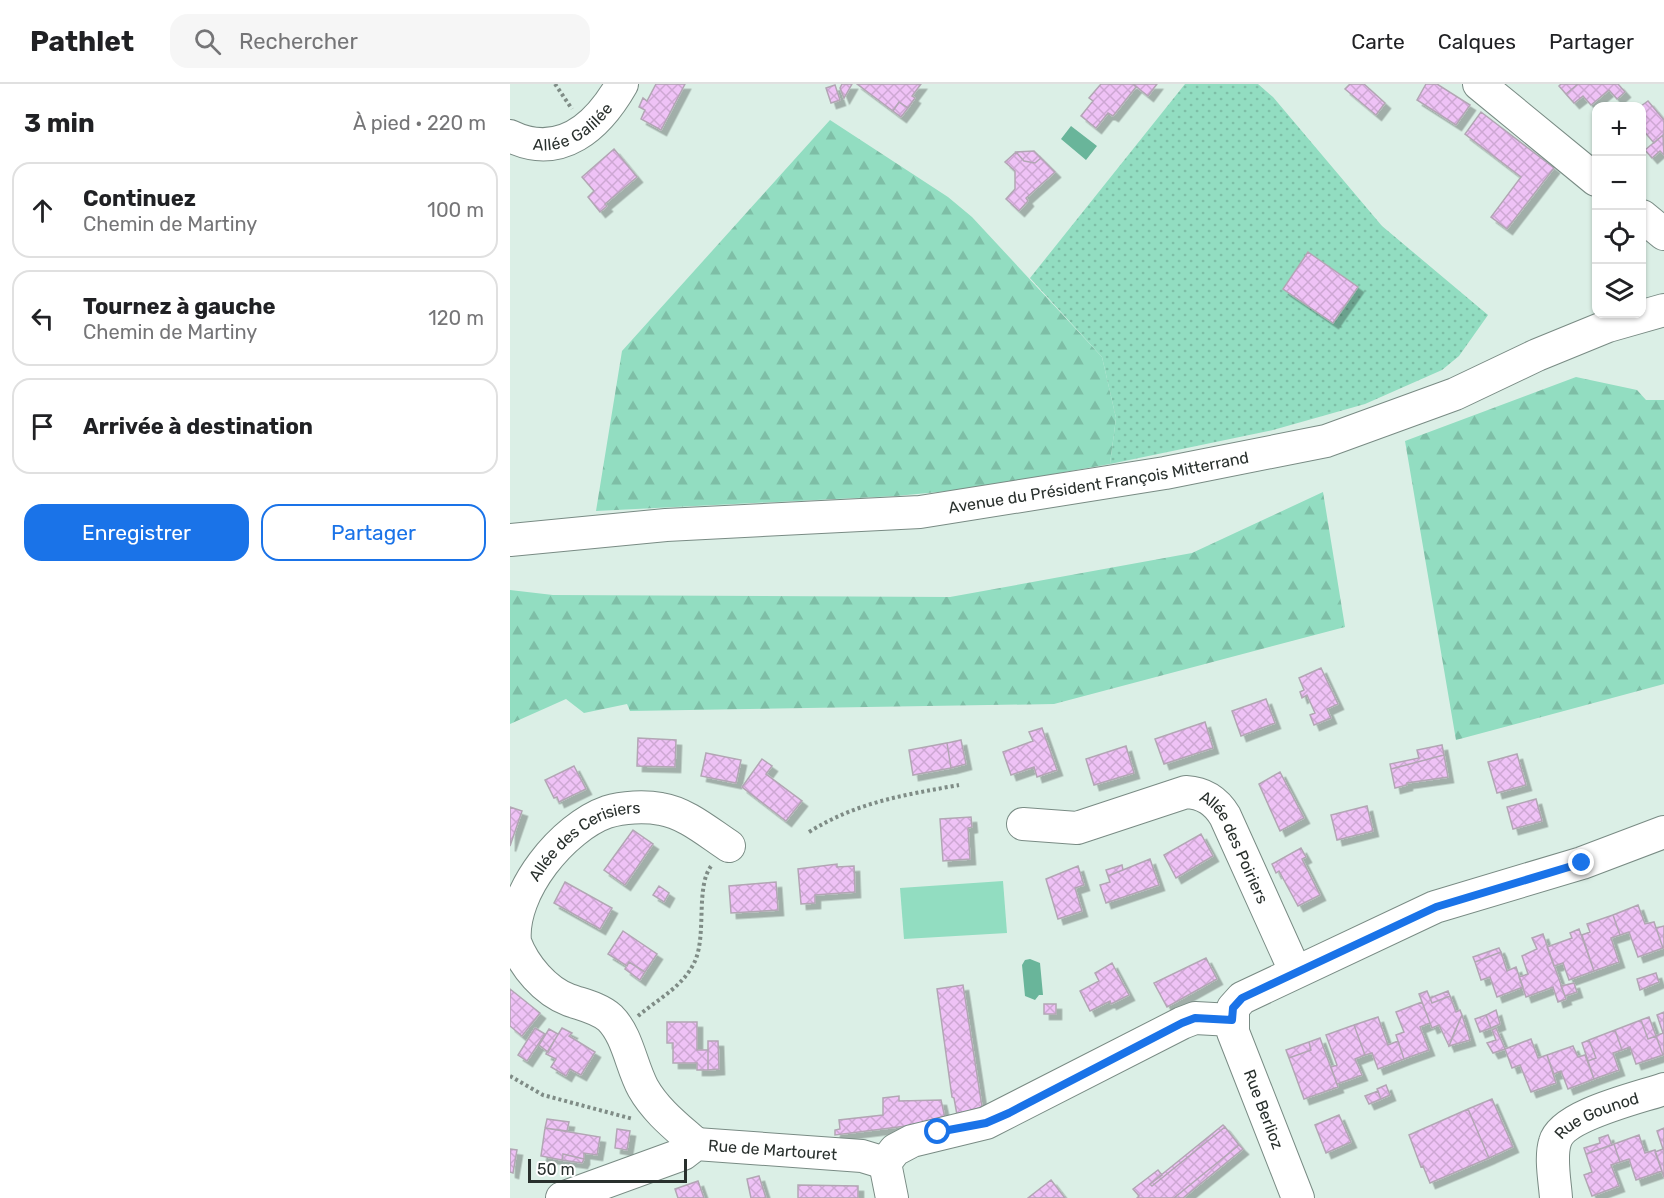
<!DOCTYPE html>
<html lang="fr">
<head>
<meta charset="utf-8">
<style>
	body { margin:0; font-family:Rubik,sans-serif; background:#f6f6f6; color:#202124 }
	.controls { position:absolute; right:18px; top:18px; display:grid; overflow:hidden; border-radius:12px; box-shadow:0 2px 4px #0004 }
	.controls button { width:54px; height:54px; display:grid; place-items:center; padding:0; border:0; border-bottom:2px solid #e0e0e0; background:#fff; color:#202124; font:30px sans-serif }
	.scale { position:absolute; left:18px; bottom:15px; width:159px; box-sizing:border-box; padding-left:6px; border:3px solid #29302d; border-top:0; font-size:16px; line-height:21px; white-space:nowrap; color:#29302d; -webkit-text-stroke:4px #fff; paint-order:stroke }
	.stop { position:absolute; width:18px; height:18px; margin:-14px; border:4px solid #1a73e8; border-radius:50%; background:#fff }
	.stop.end { background:#1a73e8; border-color:#fff; box-shadow:0 2px 6px #0008 }
	.list { margin:0; padding:0; list-style:none }
	h2 { display:flex; justify-content:space-between; align-items:center; height:78px; margin:0; padding:0 24px; font-size:26px }
	h2 small { font-size:20px; font-weight:400; color:#757577 }
	.list li { display:grid; grid-template-columns:39px 1fr auto; gap:18px; align-items:center; box-sizing:border-box; height:96px; margin:0 12px 12px; padding:0 12px; border:2px solid #e0e0e0; border-radius:18px }
	.list b { display:block; font-size:22px; white-space:nowrap }
	.list p { margin:0; font-size:20px; white-space:nowrap; color:#757577 }
	.list em { font-size:20px; font-style:normal; color:#757577 }
	.actions { display:flex; gap:12px; padding:18px 24px }
	.actions a { flex:1; padding:14px 0; border:2px solid #1a73e8; border-radius:18px; text-align:center; font-size:21px; color:#1a73e8 }
	.actions .main { background:#1a73e8; color:#fff }
	.icon { flex:none; width:33px; height:33px; fill:none; stroke:currentColor; stroke-width:2; stroke-linecap:round; stroke-linejoin:round }
	.map { position:relative; flex:none; width:1154px; height:1114px; overflow:hidden }
	header { display:flex; align-items:center; gap:36px; box-sizing:border-box; height:84px; padding:0 30px; background:#fff; border-bottom:2px solid #e0e0e0 }
	header strong { font-size:28px }
	nav { display:flex; gap:33px; margin-inline-start:auto; font-size:21px }
	.search { width:420px; height:54px; background:#f6f6f6; display:flex; align-items:center; gap:15px; box-sizing:border-box; padding:0 21px; border-radius:18px; color:#757577; font-size:22px }
	main { display:flex }
	aside { flex:1; background:#fff }
	.map>svg:first-child { display:block }
	.grass { fill:#92ddc1 }
	.forest { fill:url(#forest-firs) }
	.garden { fill:url(#garden-dots) }
	.water { fill:#69b59a }
	.building { fill:url(#building-cross-hatch); stroke:#b2a6b4; stroke-width:1.5; filter:url(#shadow) }
	.lines { fill:none; stroke-linecap:round; stroke-linejoin:round }
	.minor-casing { stroke:#798b84; stroke-width:34 }
	.path { stroke:#7f8c86; stroke-width:4; stroke-dasharray:3 3; stroke-linecap:butt }
	.minor { stroke:#fff; stroke-width:32 }
	.route { stroke:#1a73e8; stroke-width:8 }
	.labels { text-anchor:middle; stroke-width:5; stroke-linejoin:round; paint-order:stroke }
	.street-label { font-size:16px; fill:#29302d; stroke:#fff }
</style>
</head>
<body>
<header>
<strong>Pathlet</strong>
<div class="search"><svg class="icon" aria-label="search" viewBox="0 0 24 24"><circle cx="10" cy="10" r="6"/><path d="M15 15l6 6"/></svg>Rechercher</div>
<nav><a>Carte</a><a>Calques</a><a>Partager</a></nav>
</header>
<main>
<aside>
<h2>3 min<small>À pied · 220 m</small></h2>
<ul class="list">
<li><svg class="icon" aria-label="ahead" viewBox="0 0 24 24"><path d="M12 20V5M6 11l6-6 6 6"/></svg><div><b>Continuez</b><p>Chemin de Martiny</p></div><em>100 m</em></li>
<li><svg class="icon" aria-label="left" viewBox="0 0 24 24"><path d="M17 20v-9H6M10 6l-5 5 5 5"/></svg><div><b>Tournez à gauche</b><p>Chemin de Martiny</p></div><em>120 m</em></li>
<li><svg class="icon" aria-label="arrive" viewBox="0 0 24 24"><path d="M6 21V4h12l-3 4 3 4H6"/></svg><div><b>Arrivée à destination</b></div></li>
</ul>
<div class="actions"><a class="main">Enregistrer</a><a>Partager</a></div>
</aside>
<div class="map">
<svg width="1154" height="1114" viewBox="0 0 1154 1114">
	<defs>
		<pattern id="forest-firs" width="22" height="20" patternUnits="userSpaceOnUse" patternTransform="scale(1.5)"><rect width="22" height="20" fill="#92ddc1"/><path d="M5 1l3.5 6h-7zM16 11l3.5 6h-7z" fill="#7ebea6"/></pattern>
		<pattern id="garden-dots" width="8" height="8" patternUnits="userSpaceOnUse" patternTransform="scale(1.5)"><rect width="8" height="8" fill="#92ddc1"/><path d="M2 2h.1M6 6h.1" fill="none" stroke="#7ebea6" stroke-width="1.8" stroke-linecap="round"/></pattern>
		<pattern id="building-cross-hatch" width="8" height="8" patternUnits="userSpaceOnUse" patternTransform="scale(1.5)"><rect width="8" height="8" fill="#efc2f6"/><path d="M0 0l8 8M0 8l8-8" fill="none" stroke="#cda7d3"/></pattern>
		<filter id="shadow"><feDropShadow dx="5.5" dy="5.5" stdDeviation="0" flood-color="#0004"/></filter>
	</defs>
	<rect width="100%" height="100%" fill="#dbefe6"/>
	<path class="grass" d="M493 797 497 849 394 855 390 804Z"/>
	<path class="forest" d="M320 36 438 113 462 133 592 273 606 334 600 380 460 405 386 412 86 427 112 267Z
		M1066 293 1127 306 1136 316H1154V600L946 656 895 357Z
		M813 408 835 543 544 620 120 627 117 620 74 629 56 615 0 640V506L43 511 440 513 682 469Z"/>
	<path class="garden" d="M675 0H748L763 13 872 142 978 231 949 272 932 286 855 320 763 346 600 380 606 334 592 273 520 194Z"/>
	<path class="water" d="M561 42 587 62 576 76 551 55Z
		M520 875 530 879 533 911H529L525 916 515 912 512 881 515 876Z"/>
	<path class="building" d="M146 0H175L151 46 131 35 135 26 129 23 133 14 137 17Z
		M332 0H342L334 14 330 4Z
		M347 0H411L402 12 405 14 398 24 389 18 383 27Z
		M591 0H623L626 3 603 32 598 29 586 44 571 32 583 17 579 14Z
		M623 0H647L638 12Z
		M840 0H854L875 19 866 31 835 5Z
		M916 0H927L960 21 946 41 907 16Z
		M1051 0H1068L1056 10 1049 2Z
		M1068 0H1108L1115 8 1107 15 1099 6 1081 21 1073 12 1064 19 1056 10Z
		M325 1 330 16 321 19 316 4Z
		M1138 17 1154 36V50L1144 59 1132 45 1131 22Z
		M389 18 398 24 391 33 383 27Z
		M971 28 1044 84 997 145 981 133 1011 93 955 50Z
		M1153 51 1154 71 1150 67 1142 74 1135 66Z
		M104 65 127 93 95 120 97 122 90 128 78 113 84 107 72 93Z
		M524 67 531 74 525 79 514 77 506 68Z
		M506 68 514 77 525 79 531 74 545 88 516 114 518 117 509 127 496 115 505 105V87L495 78Z
		M798 168 848 203 823 239 773 205Z
		M811 584 828 620 817 625 821 634 804 641 800 631 805 629 797 611 792 614 790 608 794 606 789 594Z
		M756 615 765 639 731 652 722 627Z
		M695 638 703 664 654 680 645 655Z
		M532 644 547 686 527 693 524 683 501 691 493 668 523 657 519 648Z
		M128 654 166 656 165 683 127 682Z
		M451 656 456 680 441 684 437 659Z
		M437 659 441 684 403 691 399 666Z
		M932 661 934 671 881 685 880 680 909 674 907 666Z
		M616 662 624 689 584 701 576 675Z
		M196 669 231 676 226 699 191 692Z
		M1007 670 1016 701 987 709 978 678Z
		M934 671 938 693 897 699V701L885 704 881 685Z
		M252 675 262 682 256 690 292 717 276 737 232 703Z
		M64 682 76 705 49 718 47 713 44 714 35 696Z
		M770 688 794 734 770 747 749 700Z
		M1026 715 1032 737 1003 745 997 723Z
		M857 722 863 747 827 756 821 731Z
		M0 723 12 727 0 762Z
		M461 733 462 743 458 744 460 775 433 777 430 735Z
		M123 746 143 760 115 801 94 786Z
		M691 750 703 772 666 794 654 771Z
		M791 764 796 773 792 775 810 811 788 822 769 787 766 789 762 780Z
		M640 775 649 801 596 819 590 801 600 798 598 792Z
		M327 780V783L344 782 345 808 305 811V819L291 820 288 785Z
		M612 781 613 786 598 792 596 786Z
		M568 782 574 801 565 804 572 827 548 835 536 795Z
		M55 798 102 824 90 845 44 819Z
		M266 798 268 826 221 829 219 802Z
		M149 802 159 809 154 818 143 811Z
		M1128 821 1135 840 1144 838 1153 864 1128 873 1119 848 1110 851 1103 831Z
		M1103 831 1110 851 1101 854 1109 878 1084 887 1072 851 1080 848 1077 840Z
		M1154 842V863L1153 864 1146 844Z
		M1069 845 1084 887 1059 896 1053 879 1044 882 1037 863 1062 854 1060 849Z
		M113 847 147 870 135 888 119 878 117 882 98 870Z
		M1033 850 1056 915 1048 918 1043 903 1016 913 1009 893 1018 890 1012 872 1027 865 1022 854Z
		M989 864 991 868 965 878 963 873Z
		M991 868 997 887 1006 883 1013 903 987 913 980 893 971 896 965 878Z
		M696 874 707 895 657 923 644 899Z
		M119 878 135 888 130 896 115 885Z
		M602 879 619 911 601 920 600 917 580 927 570 907 589 897 585 889Z
		M1146 889 1149 898 1130 906 1127 895Z
		M1064 899 1067 908 1055 912 1051 902Z
		M453 901 472 1023 447 1031 444 1014 442 1013 427 905Z
		M0 905 30 929 12 952 0 942Z
		M917 907 922 919 940 912 946 928 950 926 952 931 939 962 929 941 922 944 920 939 909 910Z
		M938 907 940 912 922 919 920 914Z
		M912 918 920 939 910 943 919 966 894 975 886 951 894 948 886 928Z
		M534 920H546V930H534Z
		M986 926 990 940 981 944 976 931Z
		M1154 928V970L1153 971 1146 952 1153 949 1147 931Z
		M952 931 960 956 939 962 944 949Z
		M976 931 981 944 970 948 965 935Z
		M868 933 878 961 888 957 894 975 868 985 862 969 855 971 844 941Z
		M1139 933 1146 952 1138 955 1131 936Z
		M1131 936 1138 955 1146 952 1153 971 1126 980 1120 963 1112 966 1105 946Z
		M157 938H187V966H198V986H187V979H163V959H157Z
		M844 941 855 971 845 975 852 991 827 1000 821 983 827 981 816 951Z
		M25 944 35 950 17 977 8 971Z
		M52 944 62 949 59 952 85 968 71 991 60 985 56 992 41 983 46 975 36 970Z
		M986 944 995 965 983 969 977 959 986 956 982 946Z
		M39 945 48 950 38 968 29 961Z
		M1105 946 1112 966 1103 969 1109 986 1084 995 1078 977 1086 974 1079 956Z
		M810 954 828 1003 794 1015 779 974 801 966 799 958Z
		M1021 955 1028 974 1037 971 1046 999 1021 1008 1010 981 1002 984 995 965Z
		M1079 956 1086 974 1078 977 1072 959Z
		M198 957H208L209 985 198 986Z
		M799 958 801 966 779 974 776 966Z
		M1063 962 1068 973 1075 971 1084 995 1058 1005 1051 987 1044 990 1037 971Z
		M876 1001 880 1011 871 1015 867 1005Z
		M868 1007 871 1015 859 1020 855 1012Z
		M389 1012V1017L431 1016 435 1034 404 1041 325 1051V1046L330 1045 329 1036 373 1031V1014Z
		M982 1015 1003 1063 979 1074 958 1025Z
		M958 1025 979 1074 920 1099 913 1082 911 1083 899 1051Z
		M829 1031 841 1058 816 1069 805 1041Z
		M37 1035 59 1038 57 1047 35 1044Z
		M713 1041 715 1043 642 1102 640 1100Z
		M715 1043 729 1061 664 1114H627L629 1112 623 1105 648 1086 652 1091 640 1100 642 1102Z
		M35 1044 90 1053 87 1071 74 1069V1075L53 1070 52 1076 31 1072Z
		M1154 1044V1093L1145 1068 1153 1065 1147 1047Z
		M107 1045 120 1047 117 1066 105 1064Z
		M1098 1051 1102 1061 1076 1070 1074 1064 1090 1059 1089 1054Z
		M1129 1051 1135 1069 1145 1066 1152 1087 1126 1096 1119 1075 1110 1078 1104 1060Z
		M1104 1060 1110 1078 1101 1081 1109 1102 1082 1112 1074 1091 1082 1088 1076 1070Z
		M729 1061 733 1065 673 1114H664Z
		M0 1065 7 1066 3 1089 0 1088Z
		M53 1070 74 1075 72 1079 52 1076Z
		M249 1092 256 1114H241L237 1095Z
		M541 1096 555 1114H518Z
		M188 1097 194 1114H168L165 1105Z
		M288 1101 348 1102V1114H288Z"/>
	<g class="lines">
		<defs>
			<g id="minor">
				<path d="M969 0 1086 96"/>
				<path id="s1" d="M0 52C51 77 88 42 112 0"/>
				<path d="M1132 132 1154 150"/>
				<path id="s2" d="M0 456 156 441 410 428 655 389 816 357 945 310 1027 271 1098 242 1154 226"/>
				<path id="s3" d="M513 740 567 744 676 708C694 709 706 717 715 732L785 887"/>
				<path id="s4" d="M186 1060C167 1043 146 1027 133 1004 121 982 118 952 100 934 89 924 73 921 59 916 35 907 14 882 5 858 0 807 54 743 97 728 113 723 135 722 151 725 176 729 199 749 219 762"/>
				<path id="s5" d="M52 1114 173 1070 186 1060 352 1072 375 1079"/>
				<path d="M382 1114 375 1079 385 1066 402 1057 476 1039 672 939 685 934 722 936"/>
				<path d="M788 1114 723 948V924L732 914 925 823 1072 779 1154 748"/>
				<path id="s6" d="M1046 1114C1045 1098 1040 1074 1045 1058 1052 1031 1128 1014 1154 1005"/>
			</g>
		</defs>
		<use href="#minor" class="minor-casing"/>
		<path class="path" d="M45 0 62 25
			M299 748C347 718 394 711 449 701
			M128 932C148 915 174 902 185 877 197 850 185 801 202 781
			M0 992 33 1011 123 1035"/>
		<use href="#minor" class="minor"/>
	</g>
	<g class="lines">
		<path class="route" d="M428 1048 476 1039 499 1029 672 939 685 934 722 936 723 924 732 914 926 823 1072 779"/>
	</g>
	<g class="labels">
		<g class="street-label">
			<text dy="6" stroke="none"><textPath href="#s1" startOffset="69">Allée Galilée</textPath></text>
			<text dy="6" stroke="none"><textPath href="#s2" startOffset="592">Avenue du Président François Mitterrand</textPath></text>
			<text dy="6" stroke="none"><textPath href="#s4" startOffset="416">Allée des Cerisiers</textPath></text>
			<text dy="6" stroke="none"><textPath href="#s3" startOffset="248">Allée des Poiriers</textPath></text>
			<text transform="translate(754 1025) rotate(69)" y="6">Rue Berlioz</text>
			<text dy="6" stroke="none"><textPath href="#s6" startOffset="108">Rue Gounod</textPath></text>
			<text dy="6" stroke="none"><textPath href="#s5" startOffset="222">Rue de Martouret</textPath></text>
		</g>
	</g>
</svg>
<div class="controls">
<button>+</button>
<button>−</button>
<button><svg class="icon" aria-label="locate" viewBox="0 0 24 24"><circle cx="12" cy="12" r="6"/><path d="M12 2v4M12 18v4M2 12h4M18 12h4"/></svg></button>
<button><svg class="icon" aria-label="layers" viewBox="0 0 24 24"><path d="M12 4l9 5-9 5-9-5zM3 14l9 5 9-5"/></svg></button>
</div>
<div class="scale">50 m</div>
<div class="stop" style="left:428px;top:1048px"></div>
<div class="stop end" style="left:1072px;top:779px"></div>
</div>
</main>
</body>
</html>
